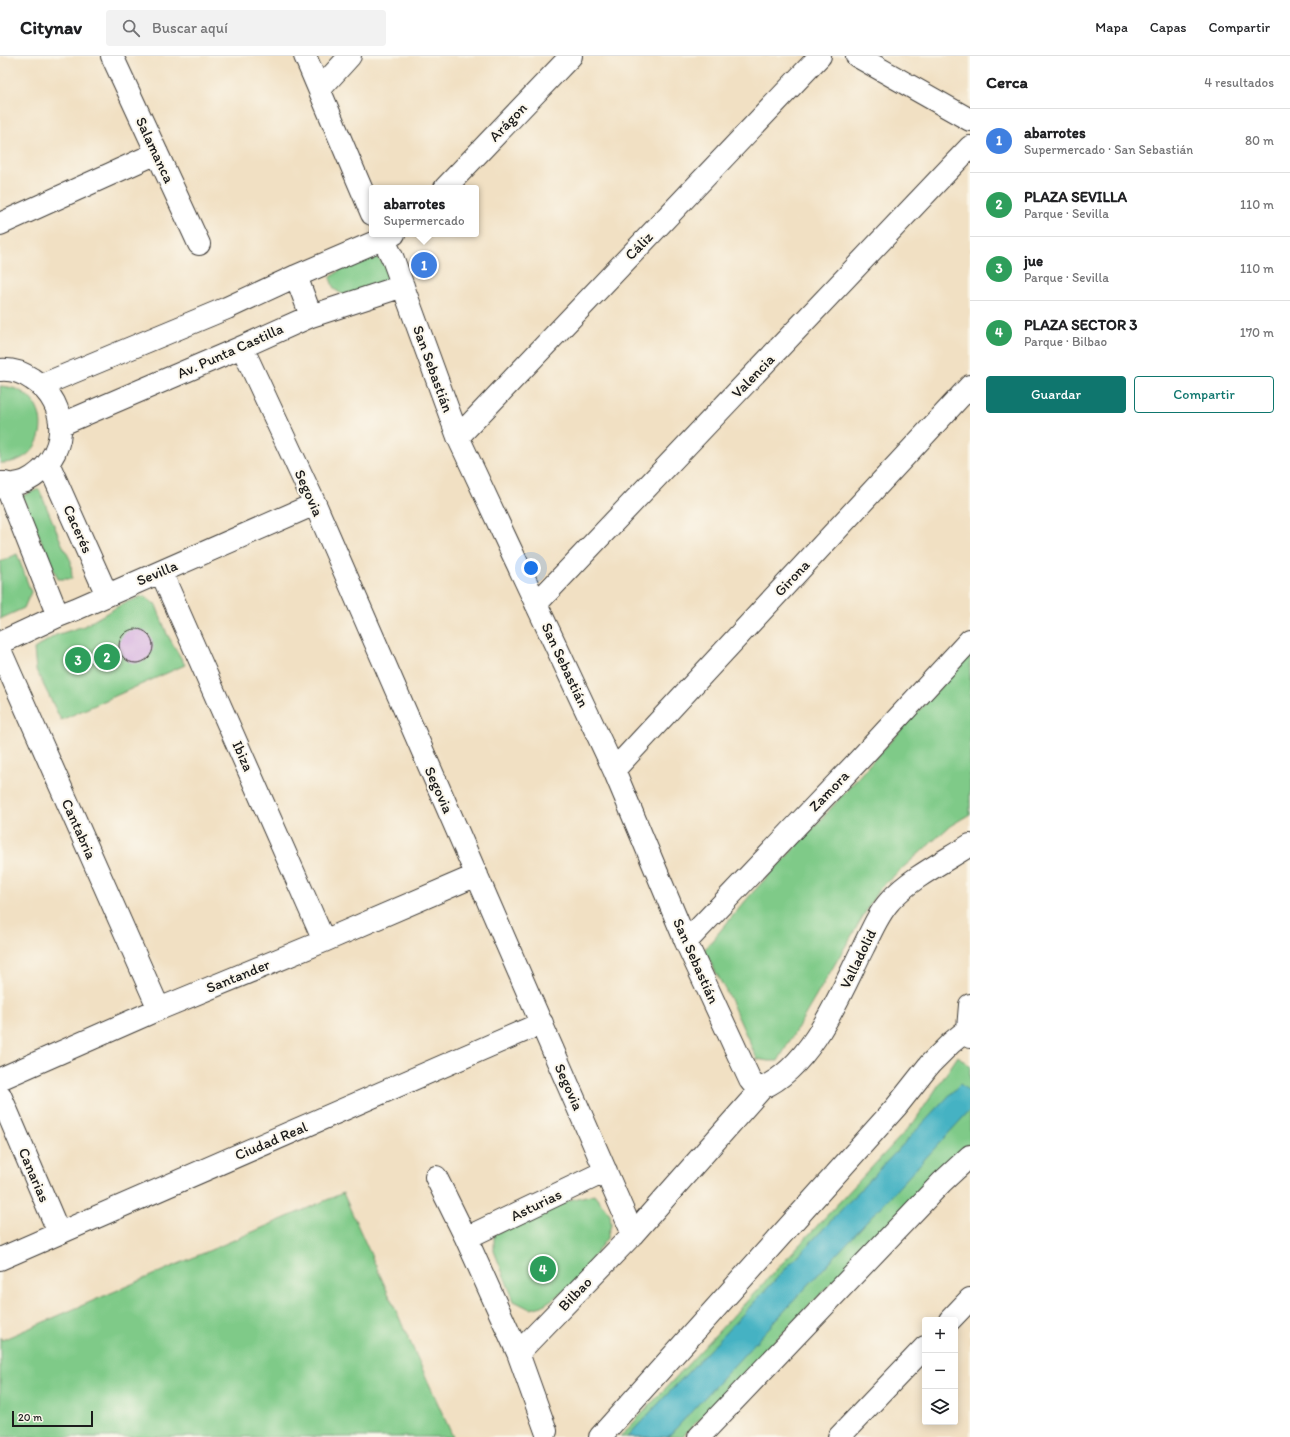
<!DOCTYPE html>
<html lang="es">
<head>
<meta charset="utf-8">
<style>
	body { margin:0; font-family:Itim,sans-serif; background:#f2f2f2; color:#202124 }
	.controls { position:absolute; right:12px; bottom:12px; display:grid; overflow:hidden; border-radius:4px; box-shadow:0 2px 10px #0003 }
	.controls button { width:36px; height:36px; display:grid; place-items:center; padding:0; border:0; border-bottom:1px solid #e0e0e0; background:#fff; color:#202124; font:20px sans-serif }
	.scale { position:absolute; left:12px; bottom:10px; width:81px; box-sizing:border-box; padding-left:4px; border:2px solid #1c1c1c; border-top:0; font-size:11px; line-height:14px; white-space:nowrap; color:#1c1c1c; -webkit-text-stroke:3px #fbf7ec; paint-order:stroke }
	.you { position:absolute; left:531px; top:512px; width:14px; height:14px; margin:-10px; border:3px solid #fff; border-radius:50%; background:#1a73e8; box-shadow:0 0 0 6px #1a73e833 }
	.badge { display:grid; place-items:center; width:26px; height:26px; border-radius:50%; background:#0f766e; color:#fff; font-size:13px; font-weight:700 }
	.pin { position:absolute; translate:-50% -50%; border:2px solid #fff; box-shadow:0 1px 4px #0006 }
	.popup { position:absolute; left:369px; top:129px; width:110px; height:52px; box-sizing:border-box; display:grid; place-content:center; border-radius:4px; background:#fff; filter:drop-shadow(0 1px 3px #0005); font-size:13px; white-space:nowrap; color:#757577 }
	.popup b { font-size:15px; color:#202124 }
	.popup::after { content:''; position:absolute; left:50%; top:100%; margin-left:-8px; border:8px solid transparent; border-top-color:#fff }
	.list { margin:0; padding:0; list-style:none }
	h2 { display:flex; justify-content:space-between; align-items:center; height:52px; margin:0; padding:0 16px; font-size:17px }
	h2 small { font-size:13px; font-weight:400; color:#757577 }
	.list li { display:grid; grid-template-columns:26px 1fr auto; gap:12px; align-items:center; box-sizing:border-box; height:64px; padding:0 16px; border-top:1px solid #e0e0e0 }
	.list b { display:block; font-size:15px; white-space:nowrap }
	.list p { margin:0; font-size:13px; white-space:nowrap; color:#757577 }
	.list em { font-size:13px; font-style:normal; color:#757577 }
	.actions { display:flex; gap:8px; padding:12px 16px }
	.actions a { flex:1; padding:9px 0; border:1px solid #0f766e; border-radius:4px; text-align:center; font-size:14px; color:#0f766e }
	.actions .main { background:#0f766e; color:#fff }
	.icon { flex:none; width:22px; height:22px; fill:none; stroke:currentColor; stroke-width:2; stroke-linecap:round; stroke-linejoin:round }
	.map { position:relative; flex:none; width:970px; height:1381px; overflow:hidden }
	header { display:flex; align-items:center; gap:24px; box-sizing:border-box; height:56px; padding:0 20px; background:#fff; border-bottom:1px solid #e0e0e0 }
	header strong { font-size:19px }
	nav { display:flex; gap:22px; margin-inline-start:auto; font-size:14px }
	.search { width:280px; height:36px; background:#f2f2f2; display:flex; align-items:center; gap:10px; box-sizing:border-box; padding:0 14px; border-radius:4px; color:#757577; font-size:15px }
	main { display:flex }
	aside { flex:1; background:#fff }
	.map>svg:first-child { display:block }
	.green { fill:#7fca88; stroke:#4e7352 }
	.water { fill:#45b2c3; stroke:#306770 }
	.building { fill:#ca9cdd }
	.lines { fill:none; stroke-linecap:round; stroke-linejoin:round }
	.street-casing { stroke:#3c3935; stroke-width:24 }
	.street { stroke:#fff; stroke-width:22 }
	.labels { text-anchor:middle; stroke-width:4; stroke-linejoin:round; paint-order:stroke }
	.street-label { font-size:15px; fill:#1c1c1c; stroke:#fbf7ec }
</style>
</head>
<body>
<header>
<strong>Citynav</strong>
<div class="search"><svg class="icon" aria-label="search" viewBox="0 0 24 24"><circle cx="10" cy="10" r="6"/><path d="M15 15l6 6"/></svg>Buscar aquí</div>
<nav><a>Mapa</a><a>Capas</a><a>Compartir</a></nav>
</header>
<main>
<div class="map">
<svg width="970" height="1381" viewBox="0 0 970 1381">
	<rect width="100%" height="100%" fill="#fbf7ec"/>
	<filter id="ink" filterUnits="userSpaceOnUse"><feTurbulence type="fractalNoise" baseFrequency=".025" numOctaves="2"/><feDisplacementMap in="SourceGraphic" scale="8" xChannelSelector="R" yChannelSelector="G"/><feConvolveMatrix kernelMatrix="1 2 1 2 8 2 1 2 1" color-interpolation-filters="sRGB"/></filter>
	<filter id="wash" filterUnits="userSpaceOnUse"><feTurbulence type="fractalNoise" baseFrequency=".012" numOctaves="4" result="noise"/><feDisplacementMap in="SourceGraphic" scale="16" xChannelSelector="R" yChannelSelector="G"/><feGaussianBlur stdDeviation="0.9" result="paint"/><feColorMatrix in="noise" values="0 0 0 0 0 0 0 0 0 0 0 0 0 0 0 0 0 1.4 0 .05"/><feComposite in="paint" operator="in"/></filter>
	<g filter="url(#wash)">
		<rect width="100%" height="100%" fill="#f1e0c3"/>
		<path class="green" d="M377 201 389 213 386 228 345 240 334 233 330 222 348 207Z
			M0 330C55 332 54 408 0 407Z
			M39 433 62 488 71 505 72 523H58L22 440Z
			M17 498 31 536 24 552 0 563V506Z
			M144 540 156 549 167 578 185 609 61 664 36 614 34 593 56 579 84 570 124 547Z
			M970 599V758L950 770 879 833 778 1005H768L757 1003 729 941 704 894 753 836 810 776 869 709Z
			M958 1000 970 1010V1087L963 1092 682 1381H620L914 1066Z
			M343 1137 453 1381H0V1281L2 1284Z
			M594 1138 610 1158 611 1169 607 1182 572 1230 542 1250 530 1253 514 1245 494 1195V1178L570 1144Z"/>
		<path class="water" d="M960 1028 970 1036V1054L668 1381H627Z"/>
		<g id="blocks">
			<path class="building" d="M119 590a17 17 0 1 1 34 0a17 17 0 1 1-34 0Z"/>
		</g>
	</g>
	<g filter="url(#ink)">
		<use href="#blocks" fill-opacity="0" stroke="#3c3935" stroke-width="1"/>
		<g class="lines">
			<defs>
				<path id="street" d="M112 0 199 188
					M305 0 372 158
					M857 0 970 64
					M320 33 350 0
					M445 132 571 0
					M0 168 157 97
					M381 178 393 203 458 381 614 714 686 886 750 1024 754 1029 762 1032
					M296 220 311 260
					M242 291 315 448 633 1178
					M0 314C11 313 23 317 32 323 72 348 69 403 26 425 21 427 14 428 8 429L5 427H0
					M42 329 227 252 296 220 394 178
					M60 369 242 291 311 260 403 230
					M458 381 820 0
					M48 407 107 539
					M5 427 58 560
					M161 516 324 885
					M536 548 970 91
					M0 587 58 560 76 553 315 448
					M0 594 159 953
					M614 714 970 330
					M686 886 860 703 970 584
					M970 949 968 973 970 981
					M0 1023 159 953 324 885 477 819
					M0 1039 59 1177
					M436 1121 466 1182 518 1297 546 1375
					M466 1182 606 1115
					M0 1203 542 967
					M950 1264 970 1243
					M518 1297 633 1178 762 1032C812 1010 840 938 863 892 871 876 878 858 890 845 909 823 945 805 970 789
					M600 1381 896 1051 930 1008 951 987 968 973
					M699 1381 942 1126 970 1100
					M839 1381 925 1291"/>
			</defs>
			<use href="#street" class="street-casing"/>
			<use href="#street" class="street"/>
		</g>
	</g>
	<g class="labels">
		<g class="street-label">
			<text transform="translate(508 66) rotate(-46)" y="5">Arágon</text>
			<text transform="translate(155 94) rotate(65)" y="5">Salamanca</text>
			<text transform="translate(639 190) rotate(-46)" y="5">Cáliz</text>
			<text transform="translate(230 295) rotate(-24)" y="5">Av. Punta Castilla</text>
			<text transform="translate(433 313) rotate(70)" y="5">San Sebastián</text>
			<text transform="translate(753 320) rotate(-46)" y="5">Valencia</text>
			<text transform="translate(309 437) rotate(66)" y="5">Segovia</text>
			<text transform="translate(78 473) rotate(66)" y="5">Cacerés</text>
			<text transform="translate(157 517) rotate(-23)" y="5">Sevilla</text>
			<text transform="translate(792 522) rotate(-47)" y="5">Girona</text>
			<text transform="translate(565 609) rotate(65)" y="5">San Sebastián</text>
			<text transform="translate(243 700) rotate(66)" y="5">Ibiza</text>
			<text transform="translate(439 734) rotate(66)" y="5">Segovia</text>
			<text transform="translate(829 735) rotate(-46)" y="5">Zamora</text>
			<text transform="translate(79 773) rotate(66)" y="5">Cantabria</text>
			<text transform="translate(858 903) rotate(-64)" y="5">Valladolid</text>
			<text transform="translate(696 905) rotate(66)" y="5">San Sebastián</text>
			<text transform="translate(238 920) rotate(-22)" y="5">Santander</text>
			<text transform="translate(569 1031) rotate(66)" y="5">Segovia</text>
			<text transform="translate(271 1085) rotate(-23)" y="5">Ciudad Real</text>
			<text transform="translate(34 1119) rotate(67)" y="5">Canarias</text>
			<text transform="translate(536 1149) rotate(-26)" y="5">Asturias</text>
			<text transform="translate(575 1238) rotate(-46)" y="5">Bilbao</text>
		</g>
	</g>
</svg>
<div class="controls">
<button>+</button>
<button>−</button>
<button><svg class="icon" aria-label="layers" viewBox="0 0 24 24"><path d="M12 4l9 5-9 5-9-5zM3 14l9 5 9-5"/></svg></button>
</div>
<div class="scale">20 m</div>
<div class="you"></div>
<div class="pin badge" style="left:424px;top:209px;background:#3f7fe0">1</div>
<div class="popup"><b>abarrotes</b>Supermercado</div>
<div class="pin badge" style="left:107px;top:601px;background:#2e9e5b">2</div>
<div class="pin badge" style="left:78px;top:604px;background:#2e9e5b">3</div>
<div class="pin badge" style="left:543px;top:1213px;background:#2e9e5b">4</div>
</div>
<aside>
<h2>Cerca<small>4 resultados</small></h2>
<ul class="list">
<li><span class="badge" style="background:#3f7fe0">1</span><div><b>abarrotes</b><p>Supermercado · San Sebastián</p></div><em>80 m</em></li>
<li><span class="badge" style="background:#2e9e5b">2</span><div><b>PLAZA SEVILLA</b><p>Parque · Sevilla</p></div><em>110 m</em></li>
<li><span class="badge" style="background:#2e9e5b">3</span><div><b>jue</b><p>Parque · Sevilla</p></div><em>110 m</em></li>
<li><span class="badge" style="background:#2e9e5b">4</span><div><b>PLAZA SECTOR 3</b><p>Parque · Bilbao</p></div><em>170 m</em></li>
</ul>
<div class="actions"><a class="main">Guardar</a><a>Compartir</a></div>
</aside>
</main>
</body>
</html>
